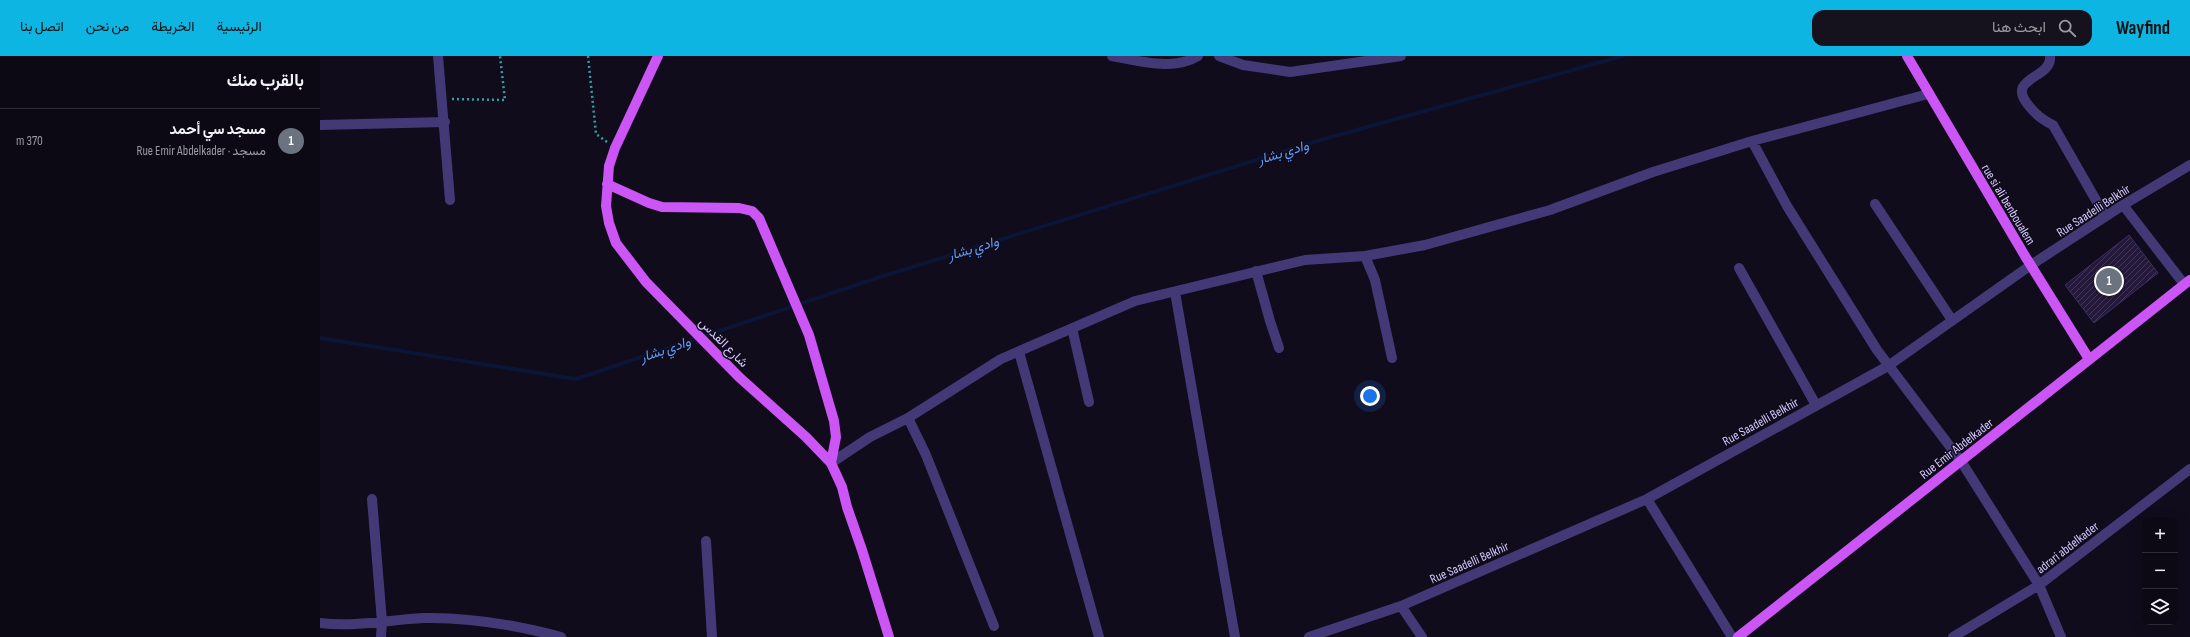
<!DOCTYPE html>
<html lang="ar">
<head>
<meta charset="utf-8">
<style>
	body { margin:0; font-family:"Sofia Sans Condensed",Vazirmatn,sans-serif; background:#15121d; color:#f1f3f6; direction:rtl }
	.controls { position:absolute; right:12px; bottom:12px; display:grid; overflow:hidden; border-radius:8px; box-shadow:0 4px 16px #0002 }
	.controls button { width:36px; height:36px; display:grid; place-items:center; padding:0; border:0; border-bottom:1px solid #2c2a34; background:#0c0914; color:#f1f3f6; font:20px sans-serif }
	.you { position:absolute; left:1050px; top:340px; width:14px; height:14px; margin:-10px; border:3px solid #fff; border-radius:50%; background:#1a73e8; box-shadow:0 0 0 6px #1a73e833 }
	.badge { display:grid; place-items:center; width:26px; height:26px; border-radius:50%; background:#0db5e3; color:#fff; font-size:13px; font-weight:700 }
	.pin { position:absolute; translate:-50% -50%; border:2px solid #fff; box-shadow:0 1px 4px #0006 }
	.list { margin:0; padding:0; list-style:none }
	h2 { display:flex; justify-content:space-between; align-items:center; height:52px; margin:0; padding:0 16px; font-size:17px }
	h2 small { font-size:13px; font-weight:400; color:#9a9aa0 }
	.list li { display:grid; grid-template-columns:26px 1fr auto; gap:12px; align-items:center; box-sizing:border-box; height:64px; padding:0 16px; border-top:1px solid #2c2a34 }
	.list b { display:block; font-size:15px; white-space:nowrap }
	.list p { margin:0; font-size:13px; white-space:nowrap; color:#9a9aa0 }
	.list em { font-size:13px; font-style:normal; color:#9a9aa0 }
	.icon { flex:none; width:22px; height:22px; fill:none; stroke:currentColor; stroke-width:2; stroke-linecap:round; stroke-linejoin:round }
	.map { position:relative; flex:none; width:1870px; height:581px; overflow:hidden; direction:ltr }
	header { display:flex; align-items:center; gap:24px; box-sizing:border-box; height:56px; padding:0 20px; background:#0db5e3; color:#111 }
	header strong { font-size:19px }
	nav { display:flex; gap:22px; margin-inline-start:auto; font-size:14px }
	.search { width:280px; height:36px; background:#15121d; display:flex; align-items:center; gap:10px; box-sizing:border-box; padding:0 14px; border-radius:12px; color:#9a9aa0; font-size:15px }
	main { display:flex }
	aside { flex:1; background:#0c0914 }
	.map>svg:first-child { display:block }
	.lines { fill:none; stroke-linecap:round; stroke-linejoin:round }
	.stream { stroke:#0b1535; stroke-width:4 }
	.building { fill:url(#building-hatch); stroke:#3e2c65 }
	.path { stroke:#339fa5; stroke-width:2.5; stroke-dasharray:2 3; stroke-linecap:butt }
	.minor { stroke:#433977; stroke-width:10 }
	.major { stroke:#cc56f5; stroke-width:10 }
	.labels { text-anchor:middle; stroke-width:3; stroke-linejoin:round; paint-order:stroke }
	.street-label { font-size:13px; fill:#d4c9fc; stroke:#100c1b }
	.water-label { font-size:14px; font-style:italic; fill:#5d9df6; stroke:#100c1b }
</style>
</head>
<body>
<header>
<strong>Wayfind</strong>
<div class="search"><svg class="icon" aria-label="search" viewBox="0 0 24 24"><circle cx="10" cy="10" r="6"/><path d="M15 15l6 6"/></svg>ابحث هنا</div>
<nav><a>الرئيسية</a><a>الخريطة</a><a>من نحن</a><a>اتصل بنا</a></nav>
</header>
<main>
<div class="map">
<svg width="1870" height="581" viewBox="0 0 1870 581">
	<defs>
		<pattern id="building-hatch" width="6" height="6" patternUnits="userSpaceOnUse"><rect width="6" height="6" fill="#24193a"/><path d="M-1 1l2-2M0 6l6-6M5 7l2-2" fill="none" stroke="#433957"/></pattern>
	</defs>
	<rect width="100%" height="100%" fill="#100c1b"/>
	<g class="lines">
		<path class="stream" d="M0 282 256 323 557 222 1004 83 1303 0"/>
	</g>
	<path class="building" d="M1809 179 1838 217 1774 267 1745 229Z"/>
	<g class="lines">
		<path class="path" d="M268 0 276 78 287 86
			M132 43 185 44 180 0"/>
		<path class="minor" d="M118 0 130 144
			M792 0C818 5 854 15 878 0
			M899 0 923 9 970 16 1081 0
			M1730 0C1733 23 1684 21 1709 50 1716 59 1722 64 1733 69L1785 160
			M0 69 125 66
			M1432 85 1467 150 1557 294 1641 405 1719 529 1741 581
			M1555 148 1632 264
			M1803 149 1864 228
			M1045 200 1055 224 1072 302
			M1419 212 1496 349
			M936 215 950 265 959 292
			M855 236 915 581
			M752 272 769 346
			M699 296 779 581
			M588 362 606 399 674 570
			M511 407 550 381 588 362 681 303 815 245 985 204 1045 200 1105 189 1230 154 1333 116 1432 85 1608 38
			M52 443 62 566 61 581
			M1327 443 1412 581
			M386 485 392 581
			M1081 550 1102 581
			M0 567C35 571 68 564 103 562 150 561 196 569 241 581
			M989 581 1081 550 1327 443 1568 310 1711 209 1803 149 1870 109
			M1633 581 1719 529 1870 413"/>
		<path class="major" d="M338 0 295 92 289 110 286 150 289 167 296 187 326 226 419 321 486 381 511 407 522 431 527 451 542 494 569 581
			M1587 0 1705 200 1769 303
			M287 128 329 147 342 151 419 152 432 155 439 162 489 279 514 365 516 381 511 407
			M1418 581 1870 224"/>
	</g>
	<g class="labels">
		<g class="street-label">
			<text transform="translate(1689 148) rotate(59)" y="5">rue si ali benboualem</text>
			<text transform="translate(1773 154) rotate(-33)" y="5">Rue Saadelli Belkhir</text>
			<text transform="translate(404 286) rotate(45)" y="5">شارع القدس</text>
			<text transform="translate(1440 365) rotate(-29)" y="5">Rue Saadelli Belkhir</text>
			<text transform="translate(1636 392) rotate(-38)" y="5">Rue Emir Abdelkader</text>
			<text transform="translate(1747 491) rotate(-38)" y="5">adrari abdelkader</text>
			<text transform="translate(1149 506) rotate(-24)" y="5">Rue Saadelli Belkhir</text>
		</g>
		<g class="water-label">
			<text transform="translate(963 96) rotate(-17)" y="5">وادي بشار</text>
			<text transform="translate(653 192) rotate(-17)" y="5">وادي بشار</text>
			<text transform="translate(345 293) rotate(-19)" y="5">وادي بشار</text>
		</g>
	</g>
</svg>
<div class="controls">
<button>+</button>
<button>−</button>
<button><svg class="icon" aria-label="layers" viewBox="0 0 24 24"><path d="M12 4l9 5-9 5-9-5zM3 14l9 5 9-5"/></svg></button>
</div>
<div class="you"></div>
<div class="pin badge" style="left:1789px;top:225px;background:#6b7280">1</div>
</div>
<aside>
<h2>بالقرب منك<small></small></h2>
<ul class="list">
<li><span class="badge" style="background:#6b7280">1</span><div><b>مسجد سي أحمد</b><p>مسجد · Rue Emir Abdelkader</p></div><em>370 m</em></li>
</ul>
</aside>
</main>
</body>
</html>
